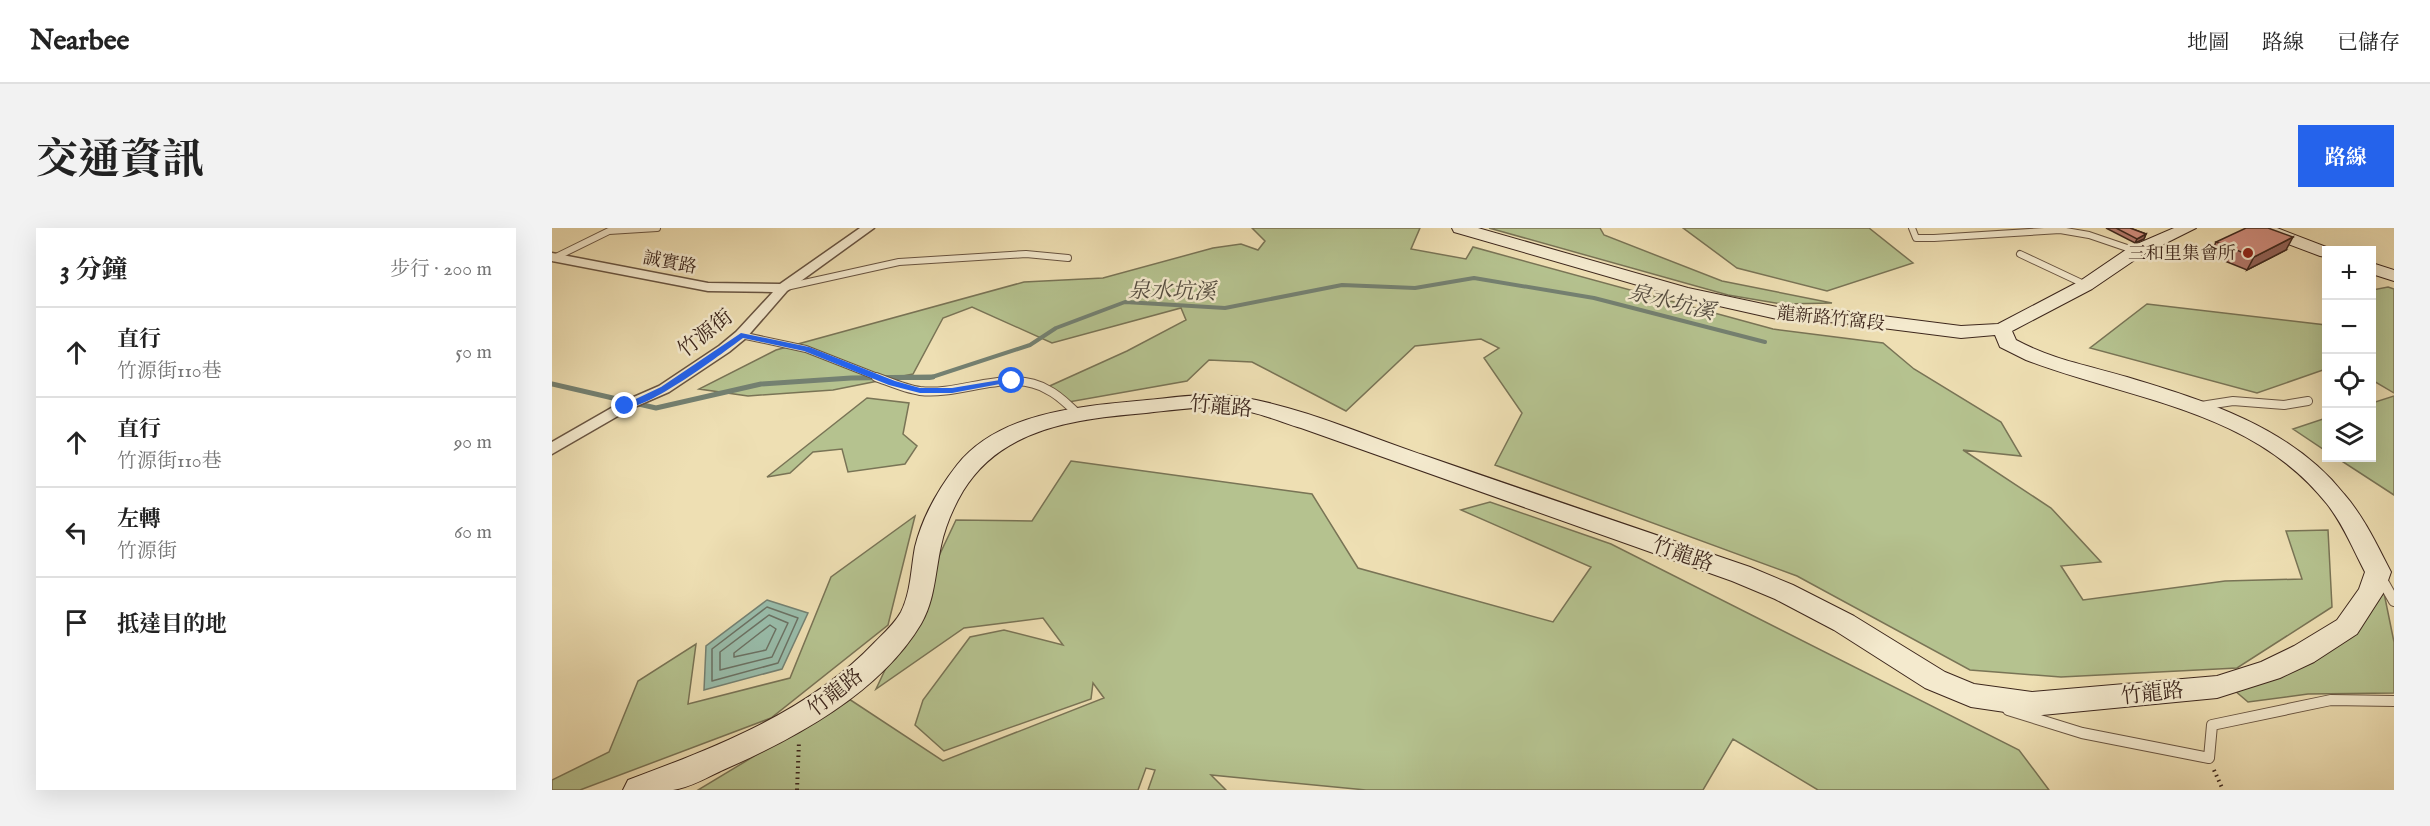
<!DOCTYPE html>
<html lang="zh-TW">
<head>
<meta charset="utf-8">
<style>
	body { margin:0; font-family:"IM FELL English","Noto Serif TC",serif; background:#f2f2f2; color:#222 }
	.controls { position:absolute; right:18px; top:18px; display:grid; overflow:hidden; border-radius:0px; box-shadow:0 6px 24px #0002 }
	.controls button { width:54px; height:54px; display:grid; place-items:center; padding:0; border:0; border-bottom:2px solid #e0e0e0; background:#fff; color:#222; font:30px sans-serif }
	.stop { position:absolute; width:18px; height:18px; margin:-14px; border:4px solid #2563eb; border-radius:50%; background:#fff }
	.stop.end { background:#2563eb; border-color:#fff; box-shadow:0 2px 6px #0008 }
	.list { margin:0; padding:0; list-style:none }
	h2 { display:flex; justify-content:space-between; align-items:center; height:78px; margin:0; padding:0 24px; font-size:26px }
	h2 small { font-size:20px; font-weight:400; color:#767676 }
	.list li { display:grid; grid-template-columns:39px 1fr auto; gap:18px; align-items:center; box-sizing:border-box; height:90px; padding:0 24px; border-top:2px solid #e0e0e0 }
	.list b { display:block; font-size:22px; white-space:nowrap }
	.list p { margin:0; font-size:20px; white-space:nowrap; color:#767676 }
	.list em { font-size:20px; font-style:normal; color:#767676 }
	.icon { flex:none; width:33px; height:33px; fill:none; stroke:currentColor; stroke-width:2; stroke-linecap:round; stroke-linejoin:round }
	.map { position:relative; flex:none; width:1842px; height:562px; overflow:hidden; border-radius:0px }
	header { display:flex; align-items:center; gap:36px; box-sizing:border-box; height:84px; padding:0 30px; background:#fff; border-bottom:2px solid #e0e0e0 }
	header strong { font-size:28px }
	nav { display:flex; gap:33px; margin-inline-start:auto; font-size:21px }
	.intro { display:flex; align-items:center; justify-content:space-between; box-sizing:border-box; height:144px; padding:0 36px }
	h1 { margin:0; font-size:42px }
	.button { padding:15px 27px; border-radius:0px; background:#2563eb; color:#fff; font-size:21px; font-weight:700 }
	main { display:flex; gap:36px; padding:0 36px }
	aside { flex:1; background:#fff; border-radius:0px; box-shadow:0 6px 24px #0002 }
	.map>svg:first-child { display:block }
	.green { fill:#b5c28f; stroke:#797456; stroke-width:1.5 }
	.water { fill:#99bdab; stroke:#748172; stroke-width:1.5 }
	.lines { fill:none; stroke-linecap:round; stroke-linejoin:round }
	.shore { stroke:#6b7264; stroke-width:1.5 }
	.stream-far1 { stroke:#748172; stroke-width:4 }
	.stream { stroke:#748172; stroke-width:5 }
	.lane-far2-casing { stroke:#695542; stroke-width:8 }
	.lane-far1-casing { stroke:#695542; stroke-width:10 }
	.lane-casing { stroke:#695542; stroke-width:12 }
	.street-casing { stroke:#695542; stroke-width:3 }
	.secondary-casing { stroke:#3d271d; stroke-width:2 }
	.path { stroke:#3d271d; stroke-width:4; stroke-dasharray:1.5 4; stroke-linecap:butt }
	.lane-far2 { stroke:#f4eace; stroke-width:6 }
	.lane-far1 { stroke:#f4eace; stroke-width:8 }
	.lane { stroke:#f4eace; stroke-width:10 }
	.street { fill:#f4eace; fill-rule:evenodd }
	.secondary { fill:#f4eace; fill-rule:evenodd }
	.wall { fill:#b57a6e; stroke:#3d271d; stroke-width:1.5 }
	.shaded-wall { fill:#93635a; stroke:#3d271d; stroke-width:1.5 }
	.building { fill:#d28e80; stroke:#3d271d; stroke-width:1.5 }
	.route { fill:#2563eb }
	.poi-dot { fill:#8f2418; stroke:#f4eace; stroke-width:2 }
	.labels { text-anchor:middle; stroke-width:5; stroke-linejoin:round; paint-order:stroke }
	.far-poi-label { font-size:18px; fill:#3d271d; stroke:#f4eace; text-anchor:end }
	.far-street-label { font-size:18px; fill:#3d271d; stroke:#f4eace }
	.street-label { font-size:21px; fill:#3d271d; stroke:#f4eace }
	.water-label { font-size:22px; font-style:italic; fill:#544c40; stroke:#f4eace }
</style>
</head>
<body>
<header>
<strong>Nearbee</strong>
<nav><a>地圖</a><a>路線</a><a>已儲存</a></nav>
</header>
<div class="intro"><h1>交通資訊</h1><a class="button">路線</a></div>
<main>
<aside>
<h2>3 分鐘<small>步行 · 200 m</small></h2>
<ul class="list">
<li><svg class="icon" aria-label="ahead" viewBox="0 0 24 24"><path d="M12 20V5M6 11l6-6 6 6"/></svg><div><b>直行</b><p>竹源街110巷</p></div><em>50 m</em></li>
<li><svg class="icon" aria-label="ahead" viewBox="0 0 24 24"><path d="M12 20V5M6 11l6-6 6 6"/></svg><div><b>直行</b><p>竹源街110巷</p></div><em>90 m</em></li>
<li><svg class="icon" aria-label="left" viewBox="0 0 24 24"><path d="M17 20v-9H6M10 6l-5 5 5 5"/></svg><div><b>左轉</b><p>竹源街</p></div><em>60 m</em></li>
<li><svg class="icon" aria-label="arrive" viewBox="0 0 24 24"><path d="M6 21V4h12l-3 4 3 4H6"/></svg><div><b>抵達目的地</b></div></li>
</ul>
</aside>
<div class="map">
<svg width="1842" height="562" viewBox="0 0 1842 562">
	<rect width="100%" height="100%" fill="#eedfb3"/>
	<filter id="stains"><feTurbulence type="fractalNoise" baseFrequency=".00333" numOctaves="4"/><feColorMatrix values="0 0 0 0 .2 0 0 0 0 .09 0 0 0 0 .02 0 0 0 .5 -.17"/></filter>
	<radialGradient id="worn" r=".72"><stop offset=".6" stop-color="#630" stop-opacity="0"/><stop offset="1" stop-color="#630" stop-opacity=".3"/></radialGradient>
	<path class="green" d="M700 0H868L859 21 914 31 921 19 1221 101 1331 115 1362 141 1449 194 1469 228 1411 222 1499 280 1549 334 1509 338 1531 372 1673 353 1750 351 1734 303 1776 302 1780 379 1685 440 1509 449 1418 442 1245 348 943 237 970 185 932 130 947 120 929 111 863 118 794 183 700 134 657 132 635 153 511 175 491 161 575 123 634 92 629 80 500 115 420 79 391 90 361 146 281 162 196 168 147 161 224 122 472 54 551 50 661 20 689 16 706 22 713 13Z
		M937 0H1048L1052 7 1170 53 1280 75 1230 76 1176 67Z
		M1131 0H1317L1361 35 1275 63 1185 40Z
		M1836 59 1842 61V165L1820 152V62Z
		M1595 76 1774 97V141L1705 165 1538 120Z
		M1842 168V267L1785 230H1820V175Z
		M315 170 357 175 351 206 365 218 353 236 296 244 290 221 261 224 238 245 215 249Z
		M1774 190V223L1741 201Z
		M519 233 760 266 806 340 1001 394 1039 339 909 282 938 274 1059 316 1467 522 1497 562H1266L1181 511 1151 562H814L659 547 674 562H596L603 542 594 540 586 562H146L297 471 391 533 552 470 541 455 539 471 392 523 363 497 371 472 418 409 452 402 511 417 491 390 412 400 324 461 404 292 480 293Z
		M363 288 336 397 219 490 28 562H0V552L57 524 86 453 144 416 136 476 238 450 279 349Z
		M1832 365 1842 414V465L1756 466 1696 474 1682 462 1779 420Z"/>
	<path class="water" d="M215 372 256 385 230 441 152 462 154 418Z"/>
	<g class="lines">
		<path class="shore" d="M215 379 246 390 226 435 160 453V421Z
			M217 387 236 395 220 429 168 442V424Z
			M218 397 224 401 214 422 182 429V425Z"/>
		<path class="stream-far1" d="M294 150H377L478 117 504 100 573 74 673 80 790 57 863 60 922 50 1042 70 1213 114"/>
		<path class="stream" d="M0 156 104 180 209 156 299 150 381 149"/>
		<defs>
			<path id="lane-far2" d="M1360 0 1364 10H1382L1508 2 1537 7 1584 23
				M1468 26 1534 57
				M2 30 57 3 105 0
				M234 59 347 34 474 26 516 30
				M189 107 254 121 328 150"/>
			<path id="lane-far1" d="M324 149C338 154 354 161 368 163 410 168 457 139 496 162 507 167 516 177 525 185
				M1649 178 1681 173 1732 177 1756 173"/>
			<path id="lane" d="M1829 350 1842 373
				M1456 482 1530 505 1657 530 1660 497 1779 472 1842 473"/>
			<path id="street" d="M308 0H322L235 63 194 110 177 124 117 164 78 181 0 226V214L68 175 107 158 167 118 184 104 221 64 156 63 0 33V25L156 55 228 56Z"/>
			<path id="secondary" d="M900 0H926L1136 60 1225 79 1291 83 1409 98 1446 96 1528 53 1578 19 1622 0H1644L1590 27 1540 61 1460 103 1464 112C1499 131 1537 138 1575 149 1654 173 1739 199 1792 266 1812 289 1825 317 1839 344L1832 364 1805 406 1762 434 1728 450 1665 470 1480 488 1419 479 1373 460 1282 402 1223 371 1180 353 749 200C726 193 704 183 680 181 651 177 622 182 594 185 525 191 450 199 411 263 401 280 393 299 389 318 383 345 383 372 369 396 328 465 242 511 171 542 156 549 137 560 121 562 105 562 88 562 71 562L76 552C164 519 257 484 323 414 332 405 343 395 349 384 359 364 359 340 363 319 370 290 387 260 405 237 448 183 532 178 595 172 626 169 657 164 688 169 750 179 812 207 871 227 980 265 1089 302 1198 339L1241 357 1302 388 1393 444 1422 456 1480 464 1665 448 1709 434 1742 418 1785 392 1807 361 1813 344C1801 321 1791 296 1775 276 1700 181 1578 172 1474 132L1448 119 1443 107 1409 110 1291 95 1225 91 1127 69 902 4Z
				M1702 0H1725L1782 22H1774V29L1768 28 1704 4Z
				M1820 35 1842 42V53L1820 46Z"/>
		</defs>
		<use href="#lane-far2" class="lane-far2-casing"/>
		<use href="#lane-far1" class="lane-far1-casing"/>
		<use href="#lane" class="lane-casing"/>
		<use href="#street" class="street-casing"/>
		<use href="#secondary" class="secondary-casing"/>
		<path class="path" d="M1662 542 1671 562
			M245 562 247 513"/>
		<use href="#lane-far2" class="lane-far2"/>
		<use href="#lane-far1" class="lane-far1"/>
		<use href="#lane" class="lane"/>
		<use href="#street" class="street"/>
		<use href="#secondary" class="secondary"/>
	</g>
	<path class="wall" d="M1554 0H1578L1594 6 1592 11 1583 15Z
		M1664 14 1734 22 1695 42 1658 27Z"/>
	<path class="shaded-wall" d="M1594 6 1592 11 1583 15 1585 11Z
		M1741 9 1734 22 1695 42 1702 29Z"/>
	<path class="building" d="M1564 0H1578L1594 6 1585 11Z
		M1694 0H1716L1741 9 1702 29 1664 14Z"/>
	<path class="route" d="M189 105 257 119 343 153 368 160H400L460 150 464 153 400 165H368L337 157 252 123 191 110C173 123 86 190 69 178L109 159Z"/>
	<circle class="poi-dot" cx="1696" cy="25" r="6"/>
	<g class="labels">
		<g class="far-poi-label">
			<text x="1684" y="31">三和里集會所</text>
		</g>
		<g class="far-street-label">
			<text transform="translate(118 34) rotate(11)" y="6">誠實路</text>
			<text transform="translate(1279 90) rotate(6)" y="6">龍新路竹窩段</text>
		</g>
		<g class="street-label">
			<text transform="translate(153 105) rotate(-38)" y="7">竹源街</text>
			<text transform="translate(669 178) rotate(5)" y="7">竹龍路</text>
			<text transform="translate(1131 326) rotate(19)" y="7">竹龍路</text>
			<text transform="translate(283 464) rotate(-38)" y="7">竹龍路</text>
			<text transform="translate(1600 465) rotate(-6)" y="7">竹龍路</text>
		</g>
		<g class="water-label">
			<text transform="translate(620 62) rotate(1)" y="8">泉水坑溪</text>
			<text transform="translate(1120 73) rotate(14)" y="8">泉水坑溪</text>
		</g>
	</g>
	<rect width="100%" height="100%" filter="url(#stains)"/>
	<rect width="100%" height="100%" fill="url(#worn)"/>
</svg>
<div class="controls">
<button>+</button>
<button>−</button>
<button><svg class="icon" aria-label="locate" viewBox="0 0 24 24"><circle cx="12" cy="12" r="6"/><path d="M12 2v4M12 18v4M2 12h4M18 12h4"/></svg></button>
<button><svg class="icon" aria-label="layers" viewBox="0 0 24 24"><path d="M12 4l9 5-9 5-9-5zM3 14l9 5 9-5"/></svg></button>
</div>
<div class="stop" style="left:460px;top:153px"></div>
<div class="stop end" style="left:73px;top:178px"></div>
</div>
</main>
</body>
</html>
